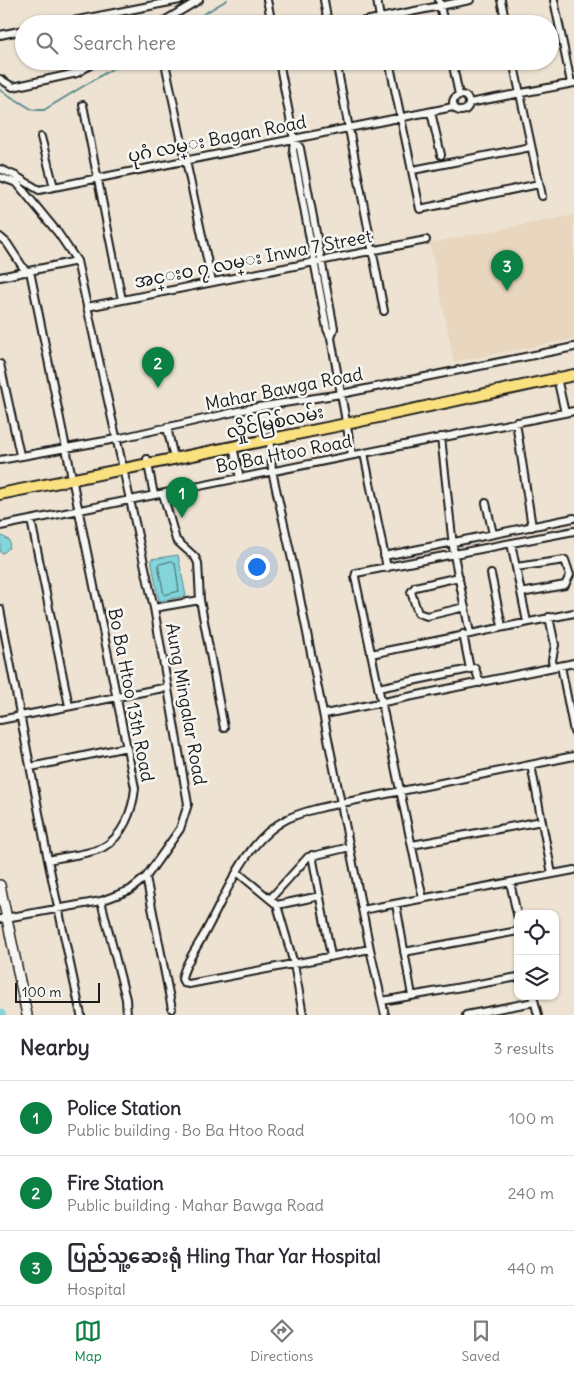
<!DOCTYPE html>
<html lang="en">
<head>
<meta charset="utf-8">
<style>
	body { margin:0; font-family:Delius,"Noto Sans Myanmar",sans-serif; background:#f2f2f3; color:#2b2b33 }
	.controls { position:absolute; right:15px; bottom:15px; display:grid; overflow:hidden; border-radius:10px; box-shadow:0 1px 4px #0004 }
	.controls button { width:45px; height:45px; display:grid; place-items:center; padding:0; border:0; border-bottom:1px solid #e1e1e2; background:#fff; color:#2b2b33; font:25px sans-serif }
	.scale { position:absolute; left:15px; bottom:12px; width:85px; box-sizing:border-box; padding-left:5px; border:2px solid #1c1c1c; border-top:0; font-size:14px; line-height:18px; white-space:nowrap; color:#1c1c1c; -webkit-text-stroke:4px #f6f6f2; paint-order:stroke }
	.you { position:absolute; left:256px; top:566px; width:18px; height:18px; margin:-12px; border:4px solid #fff; border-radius:50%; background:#1a73e8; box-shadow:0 0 0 8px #1a73e833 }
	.badge { display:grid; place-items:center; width:32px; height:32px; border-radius:50%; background:#0b8043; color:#fff; font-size:16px; font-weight:700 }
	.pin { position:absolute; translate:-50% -41px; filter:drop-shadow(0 1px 2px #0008) }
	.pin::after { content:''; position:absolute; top:26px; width:18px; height:15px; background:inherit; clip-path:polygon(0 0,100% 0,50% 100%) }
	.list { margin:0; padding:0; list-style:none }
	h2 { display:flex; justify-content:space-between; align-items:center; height:65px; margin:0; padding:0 20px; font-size:21px }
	h2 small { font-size:16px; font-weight:400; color:#7c7c81 }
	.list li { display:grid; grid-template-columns:32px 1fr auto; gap:15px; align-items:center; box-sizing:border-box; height:75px; padding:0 20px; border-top:1px solid #e1e1e2 }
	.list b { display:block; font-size:19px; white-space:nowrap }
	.list p { margin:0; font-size:16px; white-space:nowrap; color:#7c7c81 }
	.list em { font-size:16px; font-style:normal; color:#7c7c81 }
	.icon { flex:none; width:28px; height:28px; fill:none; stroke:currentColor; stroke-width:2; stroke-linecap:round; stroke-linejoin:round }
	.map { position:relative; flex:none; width:574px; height:1015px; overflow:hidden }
	.search { position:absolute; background:#fff; box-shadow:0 1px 4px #0004; left:15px; right:15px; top:15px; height:55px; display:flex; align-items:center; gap:12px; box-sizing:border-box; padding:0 18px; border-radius:28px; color:#7c7c81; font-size:19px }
	.sheet { height:290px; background:#fff }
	nav { display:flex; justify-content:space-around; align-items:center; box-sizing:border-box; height:70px; border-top:1px solid #e1e1e2; background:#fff; font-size:14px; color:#7c7c81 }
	nav a { display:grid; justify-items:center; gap:2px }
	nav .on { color:#0b8043 }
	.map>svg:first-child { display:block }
	.built { fill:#e8d6be }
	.water { fill:#83d4db; stroke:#5a8a8f }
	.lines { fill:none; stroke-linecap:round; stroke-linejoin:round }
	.shore { stroke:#456668; stroke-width:1 }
	.stream { stroke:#5a8a8f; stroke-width:2 }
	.river { stroke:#83d4db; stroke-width:10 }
	.street-casing { stroke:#1c1c1c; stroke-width:10 }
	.secondary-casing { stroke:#1c1c1c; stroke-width:12 }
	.primary-casing { stroke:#1c1c1c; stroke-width:14 }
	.street { stroke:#f6f6f2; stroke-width:6 }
	.secondary { stroke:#f6f6f2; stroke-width:9 }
	.primary { stroke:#fae180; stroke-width:10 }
	.labels { text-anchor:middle; stroke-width:5; stroke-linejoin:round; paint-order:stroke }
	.street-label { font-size:18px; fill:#1c1c1c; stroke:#f6f6f2 }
</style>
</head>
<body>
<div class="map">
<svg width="574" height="1015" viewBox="0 0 574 1015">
	<rect width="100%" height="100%" fill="#eee3d3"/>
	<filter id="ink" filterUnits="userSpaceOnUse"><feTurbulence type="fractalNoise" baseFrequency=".02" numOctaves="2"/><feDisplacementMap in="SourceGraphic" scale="10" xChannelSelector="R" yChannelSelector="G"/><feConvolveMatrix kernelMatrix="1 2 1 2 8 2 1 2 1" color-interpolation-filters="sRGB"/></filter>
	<g filter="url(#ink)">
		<path class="built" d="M574 215V339L454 362 430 243Z"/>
		<path class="water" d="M0 535 9 540C11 546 9 549 3 553L0 552Z
			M178 555 186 596 159 601 151 559Z"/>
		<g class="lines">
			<path class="shore" d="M172 561 175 563 179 591 164 595 158 565Z"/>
			<path class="stream" d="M187 24 227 0
				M0 90 33 110H44L125 61"/>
			<path class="river" d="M0 1014 1 1015"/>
			<defs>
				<path id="street" d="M267 0 272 24
					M324 0 328 24
					M377 0 381 24
					M439 0 444 24
					M501 0 506 24
					M554 0 571 83
					M58 24 180 0
					M159 24 199 0
					M350 24 470 0
					M0 35 24 30
					M279 61 294 139 293 150 327 329 331 338 352 455
					M336 61 384 311
					M389 61 420 209 539 184
					M452 61 459 95
					M513 61 542 196
					M165 63 212 282
					M0 79 13 87 77 73 97 61
					M453 103a8 8 0 1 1 16 0a8 8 0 1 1-16 0Z
					M469 103 574 83
					M83 105 122 300
					M431 112 441 155
					M41 137 54 187
					M294 139 300 148 334 328 331 338
					M0 169 16 176 39 190 453 107
					M413 170 531 147
					M0 177 17 183 58 233 77 261 154 608 188 804 180 829 146 877 130 890 101 901 0 919
					M0 237 7 243 26 272
					M30 271 135 788C133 810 123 837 102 848 86 855 65 856 48 860
					M0 277 77 261
					M87 307 426 240
					M0 364 20 455
					M557 378 565 413
					M516 422 532 527
					M167 427 173 454
					M270 436 272 471 295 573 370 949 385 1015
					M441 437 454 555 470 633
					M233 447 240 478
					M364 453 387 568
					M147 459 154 495
					M0 460 116 439 252 408 341 394 574 347
					M163 494 176 540 195 557 198 563 200 600
					M486 503 493 534
					M31 520 69 706
					M0 526 574 411
					M511 543 527 622
					M384 556 574 518
					M516 567 565 560 570 575 565 585 521 593
					M491 574 502 626
					M459 577 415 587 411 592 418 613 427 616 465 607
					M154 608 200 600 224 728
					M0 609 48 860 81 1015
					M549 617 555 645 552 660 553 667
					M463 634 470 669
					M371 654 574 613
					M561 666 574 732
					M378 688 475 668 480 683
					M325 714 574 663
					M0 720 168 687
					M531 765 552 874
					M31 767 127 747
					M412 845 542 821
					M312 855 331 956
					M237 872 277 905 294 964 303 1015
					M146 877 172 1009
					M510 882 518 919
					M270 899 308 857 350 847
					M423 899 355 577 356 573 574 531
					M101 901 126 999 127 1015
					M396 904 412 996
					M277 905 320 896
					M362 910 574 870
					M370 949 189 984 184 983 182 979C183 966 201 941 207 929 228 890 246 840 287 819 304 811 323 807 342 803L574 756
					M404 952 518 931
					M533 996 538 1015
					M382 1001 518 977
					M466 1015 534 1002"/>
				<path id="secondary" d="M0 885 27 1015"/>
				<path id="primary" d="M0 494 346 424 574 375"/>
			</defs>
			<use href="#street" class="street-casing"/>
			<use href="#secondary" class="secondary-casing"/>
			<use href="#primary" class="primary-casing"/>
			<use href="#street" class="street"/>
			<use href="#secondary" class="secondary"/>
			<use href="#primary" class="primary"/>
		</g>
	</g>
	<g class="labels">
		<g class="street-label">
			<text transform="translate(217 139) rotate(-11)" y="6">ပုဂံ လမ္း Bagan Road</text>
			<text transform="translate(253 259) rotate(-11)" y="6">အင္းဝ ၇ လမ္း Inwa 7 Street</text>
			<text transform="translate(284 389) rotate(-11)" y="6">Mahar Bawga Road</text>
			<text transform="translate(275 422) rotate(-12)" y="6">လှိုင်မြစ်လမ်း</text>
			<text transform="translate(284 454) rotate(-11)" y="6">Bo Ba Htoo Road</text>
			<text transform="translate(131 695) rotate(79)" y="6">Bo Ba Htoo 13th Road</text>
			<text transform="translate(186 704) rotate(80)" y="6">Aung Mingalar Road</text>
		</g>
	</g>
</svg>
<div class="controls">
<button><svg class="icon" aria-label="locate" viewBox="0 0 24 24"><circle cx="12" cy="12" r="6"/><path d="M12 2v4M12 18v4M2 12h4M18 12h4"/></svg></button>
<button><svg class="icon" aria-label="layers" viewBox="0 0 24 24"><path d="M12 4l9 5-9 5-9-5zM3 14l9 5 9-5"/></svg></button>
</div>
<div class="scale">100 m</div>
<div class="you"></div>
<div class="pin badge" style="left:182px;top:518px">1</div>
<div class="pin badge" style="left:158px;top:388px">2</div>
<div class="pin badge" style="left:507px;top:291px">3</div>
<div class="search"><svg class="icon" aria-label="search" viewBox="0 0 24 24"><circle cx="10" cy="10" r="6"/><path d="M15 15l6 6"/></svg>Search here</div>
</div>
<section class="sheet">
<h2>Nearby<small>3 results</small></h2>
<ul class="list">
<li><span class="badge">1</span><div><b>Police Station</b><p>Public building · Bo Ba Htoo Road</p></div><em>100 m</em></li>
<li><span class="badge">2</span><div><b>Fire Station</b><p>Public building · Mahar Bawga Road</p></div><em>240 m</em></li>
<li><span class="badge">3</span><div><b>ပြည်သူ့ဆေးရုံ Hling Thar Yar Hospital</b><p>Hospital</p></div><em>440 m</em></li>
</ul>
</section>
<nav>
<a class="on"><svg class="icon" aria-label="map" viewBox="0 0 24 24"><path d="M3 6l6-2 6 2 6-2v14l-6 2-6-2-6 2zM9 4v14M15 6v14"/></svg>Map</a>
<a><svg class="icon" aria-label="directions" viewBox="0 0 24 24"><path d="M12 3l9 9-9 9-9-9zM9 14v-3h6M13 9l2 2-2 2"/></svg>Directions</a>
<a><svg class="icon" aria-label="saved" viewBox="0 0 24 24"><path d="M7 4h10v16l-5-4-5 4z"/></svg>Saved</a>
</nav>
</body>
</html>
